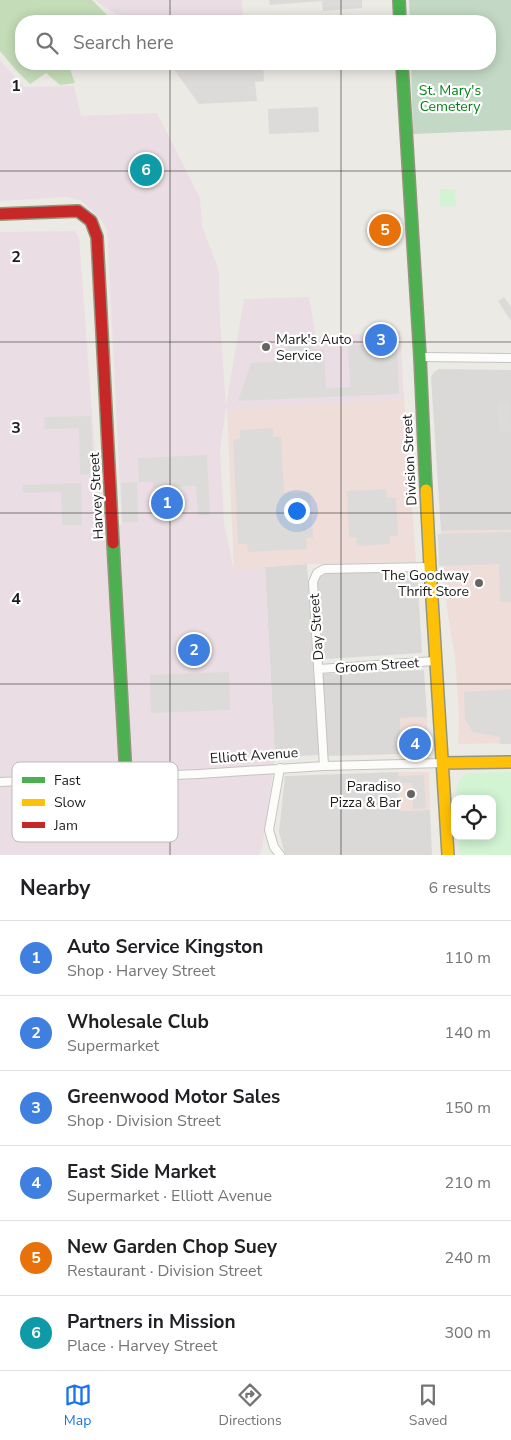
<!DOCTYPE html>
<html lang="en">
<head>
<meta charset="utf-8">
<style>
	body { margin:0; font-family:"Nunito Sans",sans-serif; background:#f2f2f2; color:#202124 }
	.controls { position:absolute; right:15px; bottom:15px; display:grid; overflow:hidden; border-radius:10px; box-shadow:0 2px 12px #0003 }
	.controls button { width:45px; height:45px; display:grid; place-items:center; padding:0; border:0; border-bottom:1px solid #e0e0e0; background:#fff; color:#202124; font:25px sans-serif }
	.you { position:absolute; left:296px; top:510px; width:18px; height:18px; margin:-12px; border:4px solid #fff; border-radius:50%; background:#1a73e8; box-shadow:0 0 0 8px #1a73e833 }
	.badge { display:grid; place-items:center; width:32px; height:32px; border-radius:50%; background:#1a73e8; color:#fff; font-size:16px; font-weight:700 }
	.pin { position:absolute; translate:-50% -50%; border:2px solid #fff; box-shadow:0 1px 5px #0006 }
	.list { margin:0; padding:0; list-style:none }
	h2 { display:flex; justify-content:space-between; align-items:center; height:65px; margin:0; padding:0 20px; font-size:21px }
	h2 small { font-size:16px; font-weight:400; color:#757577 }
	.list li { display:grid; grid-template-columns:32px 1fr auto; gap:15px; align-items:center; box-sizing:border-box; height:75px; padding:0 20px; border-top:1px solid #e0e0e0 }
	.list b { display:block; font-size:19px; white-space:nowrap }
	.list p { margin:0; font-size:16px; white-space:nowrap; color:#757577 }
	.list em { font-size:16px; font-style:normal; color:#757577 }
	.icon { flex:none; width:28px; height:28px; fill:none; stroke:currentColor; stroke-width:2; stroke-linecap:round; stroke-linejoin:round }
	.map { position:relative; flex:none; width:511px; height:855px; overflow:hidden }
	.search { position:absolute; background:#fff; box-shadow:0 2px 12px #0003; left:15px; right:15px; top:15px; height:55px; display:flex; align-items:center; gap:12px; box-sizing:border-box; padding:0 18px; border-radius:20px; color:#757577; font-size:19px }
	.sheet { height:515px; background:#fff }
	nav { display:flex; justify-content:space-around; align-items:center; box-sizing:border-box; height:70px; border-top:1px solid #e0e0e0; background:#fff; font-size:14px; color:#757577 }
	nav a { display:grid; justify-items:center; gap:2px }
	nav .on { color:#1a73e8 }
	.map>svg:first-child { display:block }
	.residential { fill:#dbd9d7 }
	.commercial { fill:#efddd9 }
	.industrial { fill:#eadee4 }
	.forest { fill:#c4dcb8 }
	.cemetery { fill:#c3d8c5 }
	.park { fill:#d2f4d3 }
	.parking { fill:#dcdbd9 }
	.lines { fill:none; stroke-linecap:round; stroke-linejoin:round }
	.street-casing { stroke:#c4c4c1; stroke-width:10 }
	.fast-casing { stroke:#93967c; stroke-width:14 }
	.slow-casing { stroke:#93967c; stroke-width:14 }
	.jam-casing { stroke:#93967c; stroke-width:14 }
	.street { stroke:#fcfcfb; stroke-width:8 }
	.fast { stroke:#4caf50; stroke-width:11 }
	.slow { stroke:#ffc107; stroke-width:11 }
	.jam { stroke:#c62828; stroke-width:11 }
	.grid { fill:none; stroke:#1d1d1d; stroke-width:1; stroke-opacity:0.55 }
	.poi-dot { fill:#656563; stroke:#fff; stroke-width:2 }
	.labels { text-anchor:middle; stroke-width:4.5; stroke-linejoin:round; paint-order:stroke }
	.park-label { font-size:14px; fill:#048215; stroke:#fff }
	.poi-label { font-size:14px; fill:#1d1d1d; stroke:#fff; text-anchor:end }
	.street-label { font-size:14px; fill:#1d1d1d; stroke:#fff }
	.key { fill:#fff; stroke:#bbb; stroke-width:1 }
	.key-label { font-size:14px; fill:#1d1d1d }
	.grid-label { font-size:16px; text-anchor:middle; font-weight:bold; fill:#1d1d1d; stroke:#fff; stroke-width:4.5; stroke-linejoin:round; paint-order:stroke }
</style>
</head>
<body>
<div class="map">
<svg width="511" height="855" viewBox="0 0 511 855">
	<rect width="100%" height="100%" fill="#eceae5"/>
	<path class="residential" d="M439 369 511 370V530L441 531 431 377 434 372Z
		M307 564 319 755 275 757 265 567Z
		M417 571 422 653 323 659 317 583 322 575 330 573Z
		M424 670 427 717 400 718 402 754 327 756 323 674Z
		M398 772 399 811 430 810 432 855H285L279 832 285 776Z"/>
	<path class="commercial" d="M404 399 416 562 307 564 265 567 234 571 227 408Z
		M511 530V743L458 744 459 716 455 658 447 609 441 531Z
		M427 717 428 753 402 754 400 718Z
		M398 772H429L430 810 399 811Z"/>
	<path class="industrial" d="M0 0H242L243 21H127L94 0Z
		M0 60 24 87 74 86 81 116 157 113 200 198 202 226 219 271 220 323 226 405 244 299 309 297 316 337 400 331 404 399 226 409 220 451 224 523 234 571 265 567 275 757 262 849 259 855H0V232L74 231 79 237 95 454 98 526 122 525 107 230 102 221 82 201 67 197 0 201Z"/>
	<path class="forest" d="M0 0H92L113 21H21V64H68L75 83 60 85 46 73 30 84 15 69 0 51Z"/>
	<path class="cemetery" d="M409 0H511V130L413 134 411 64H490V21H410Z"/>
	<path class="park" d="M440 189H455L456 206H440Z
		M511 772V855H459L458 836H492V799H457C456 787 457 781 466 773Z"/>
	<path class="parking" d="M269 0H362V8L323 11 322 1 270 5Z
		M170 64H263L264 81 255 82 257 101 199 104Z
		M318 107 319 132 269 134 268 109Z
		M504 297 511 307V321L498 301Z
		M313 342 314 349H324L326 388 350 387 348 345 369 344 370 350 397 349 399 394 238 401 251 363 287 361V344Z
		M510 402 511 431 499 432 498 403Z
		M91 416 93 474 80 475 79 428 45 429 44 417Z
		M273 428V437L281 436 284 493 311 492 313 538H306L307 549 248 552 247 544H238L233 440 240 439V430Z
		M207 455 210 515 198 516 196 486 153 488V482H139L138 458Z
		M137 482 138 522H122L121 483Z
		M81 483 82 525H62L61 492 23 493V485Z
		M386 489 387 498H396L398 536H390V544L357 546 356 537 349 538 347 491Z
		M511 532V602H500L499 564 439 566 438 534Z
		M229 672 230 710 151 713 150 675Z
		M511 689V744H500V737L473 732 465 720 464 692Z
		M424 775 426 808 413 809 412 783H399L398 776Z"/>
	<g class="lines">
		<defs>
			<path id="street" d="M420 357 511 358
				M319 669 435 661
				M324 766 313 582 317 573 324 569 430 567
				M0 782 199 774 324 766 444 763
				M280 855 274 847 269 830 280 768"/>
			<path id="fast" d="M399 0 400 21
				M402 64 420 357 426 490
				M113 543 126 777"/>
			<path id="slow" d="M426 490 430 567
				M430 567 448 855
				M444 763 511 762"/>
			<path id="jam" d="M0 214 78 211 91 221 97 237 113 543"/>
		</defs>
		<use href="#street" class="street-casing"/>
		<use href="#fast" class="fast-casing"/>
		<use href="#slow" class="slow-casing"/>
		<use href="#jam" class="jam-casing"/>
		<use href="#street" class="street"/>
		<use href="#fast" class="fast"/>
		<use href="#slow" class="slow"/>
		<use href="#jam" class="jam"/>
	</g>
	<path class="grid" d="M170 0V21M341 0V21M170 64V855M341 64V855M0 171H511M0 342H511M0 513H511M0 684H511"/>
	<g class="poi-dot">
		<circle cx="266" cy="347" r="5"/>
		<circle cx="479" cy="583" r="5"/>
		<circle cx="411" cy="794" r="5"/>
	</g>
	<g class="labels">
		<g class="park-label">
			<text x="450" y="95">St. Mary's<tspan x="450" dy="16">Cemetery</tspan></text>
		</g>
		<g class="poi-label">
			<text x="276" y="344" text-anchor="start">Mark's Auto<tspan x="276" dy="16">Service</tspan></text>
			<text x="469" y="580">The Goodway<tspan x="469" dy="16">Thrift Store</tspan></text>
			<text x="401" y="791">Paradiso<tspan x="401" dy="16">Pizza &amp; Bar</tspan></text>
		</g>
		<g class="street-label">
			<text transform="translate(409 460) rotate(-93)" y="5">Division Street</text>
			<text transform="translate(96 496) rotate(-93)" y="5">Harvey Street</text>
			<text transform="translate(316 627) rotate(-94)" y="5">Day Street</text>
			<text transform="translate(377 665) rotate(-4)" y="5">Groom Street</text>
			<text transform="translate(254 755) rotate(-4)" y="5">Elliott Avenue</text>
		</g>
	</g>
	<rect x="12" y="762" width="166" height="80" rx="8" class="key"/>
	<rect x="22" y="777" width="23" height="6" fill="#4caf50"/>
	<rect x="22" y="799" width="23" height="7" fill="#ffc107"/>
	<rect x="22" y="822" width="23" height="6" fill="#c62828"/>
	<g class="key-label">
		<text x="54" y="785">Fast</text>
		<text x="54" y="807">Slow</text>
		<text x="54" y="830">Jam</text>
	</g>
	<g class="grid-label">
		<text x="16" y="91">1</text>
		<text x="16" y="262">2</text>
		<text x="16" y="433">3</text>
		<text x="16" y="604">4</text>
	</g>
</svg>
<div class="controls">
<button><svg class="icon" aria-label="locate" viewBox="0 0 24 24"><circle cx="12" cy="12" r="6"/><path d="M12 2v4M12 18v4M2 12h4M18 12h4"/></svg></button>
</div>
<div class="you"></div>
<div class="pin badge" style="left:167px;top:503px;background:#3f7fe0">1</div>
<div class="pin badge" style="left:194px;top:650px;background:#3f7fe0">2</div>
<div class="pin badge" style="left:381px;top:340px;background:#3f7fe0">3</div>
<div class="pin badge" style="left:415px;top:744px;background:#3f7fe0">4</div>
<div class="pin badge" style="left:385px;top:230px;background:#e8710a">5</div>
<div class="pin badge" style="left:146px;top:170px;background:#0f9aa8">6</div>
<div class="search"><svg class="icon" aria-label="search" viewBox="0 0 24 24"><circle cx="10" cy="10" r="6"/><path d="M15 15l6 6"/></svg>Search here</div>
</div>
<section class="sheet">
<h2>Nearby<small>6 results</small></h2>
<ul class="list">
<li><span class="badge" style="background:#3f7fe0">1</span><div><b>Auto Service Kingston</b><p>Shop · Harvey Street</p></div><em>110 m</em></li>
<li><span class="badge" style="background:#3f7fe0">2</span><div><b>Wholesale Club</b><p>Supermarket</p></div><em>140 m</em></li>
<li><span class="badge" style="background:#3f7fe0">3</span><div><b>Greenwood Motor Sales</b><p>Shop · Division Street</p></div><em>150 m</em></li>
<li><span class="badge" style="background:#3f7fe0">4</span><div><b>East Side Market</b><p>Supermarket · Elliott Avenue</p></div><em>210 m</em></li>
<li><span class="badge" style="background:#e8710a">5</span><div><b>New Garden Chop Suey</b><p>Restaurant · Division Street</p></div><em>240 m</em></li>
<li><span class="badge" style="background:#0f9aa8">6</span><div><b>Partners in Mission</b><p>Place · Harvey Street</p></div><em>300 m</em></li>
</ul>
</section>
<nav>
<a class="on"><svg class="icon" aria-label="map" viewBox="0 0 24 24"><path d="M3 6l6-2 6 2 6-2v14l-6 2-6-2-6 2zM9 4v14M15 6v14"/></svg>Map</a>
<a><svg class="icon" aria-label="directions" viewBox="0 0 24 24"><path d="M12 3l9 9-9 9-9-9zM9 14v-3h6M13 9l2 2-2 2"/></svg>Directions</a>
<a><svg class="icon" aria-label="saved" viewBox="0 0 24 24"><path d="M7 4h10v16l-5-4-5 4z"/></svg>Saved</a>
</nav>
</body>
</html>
